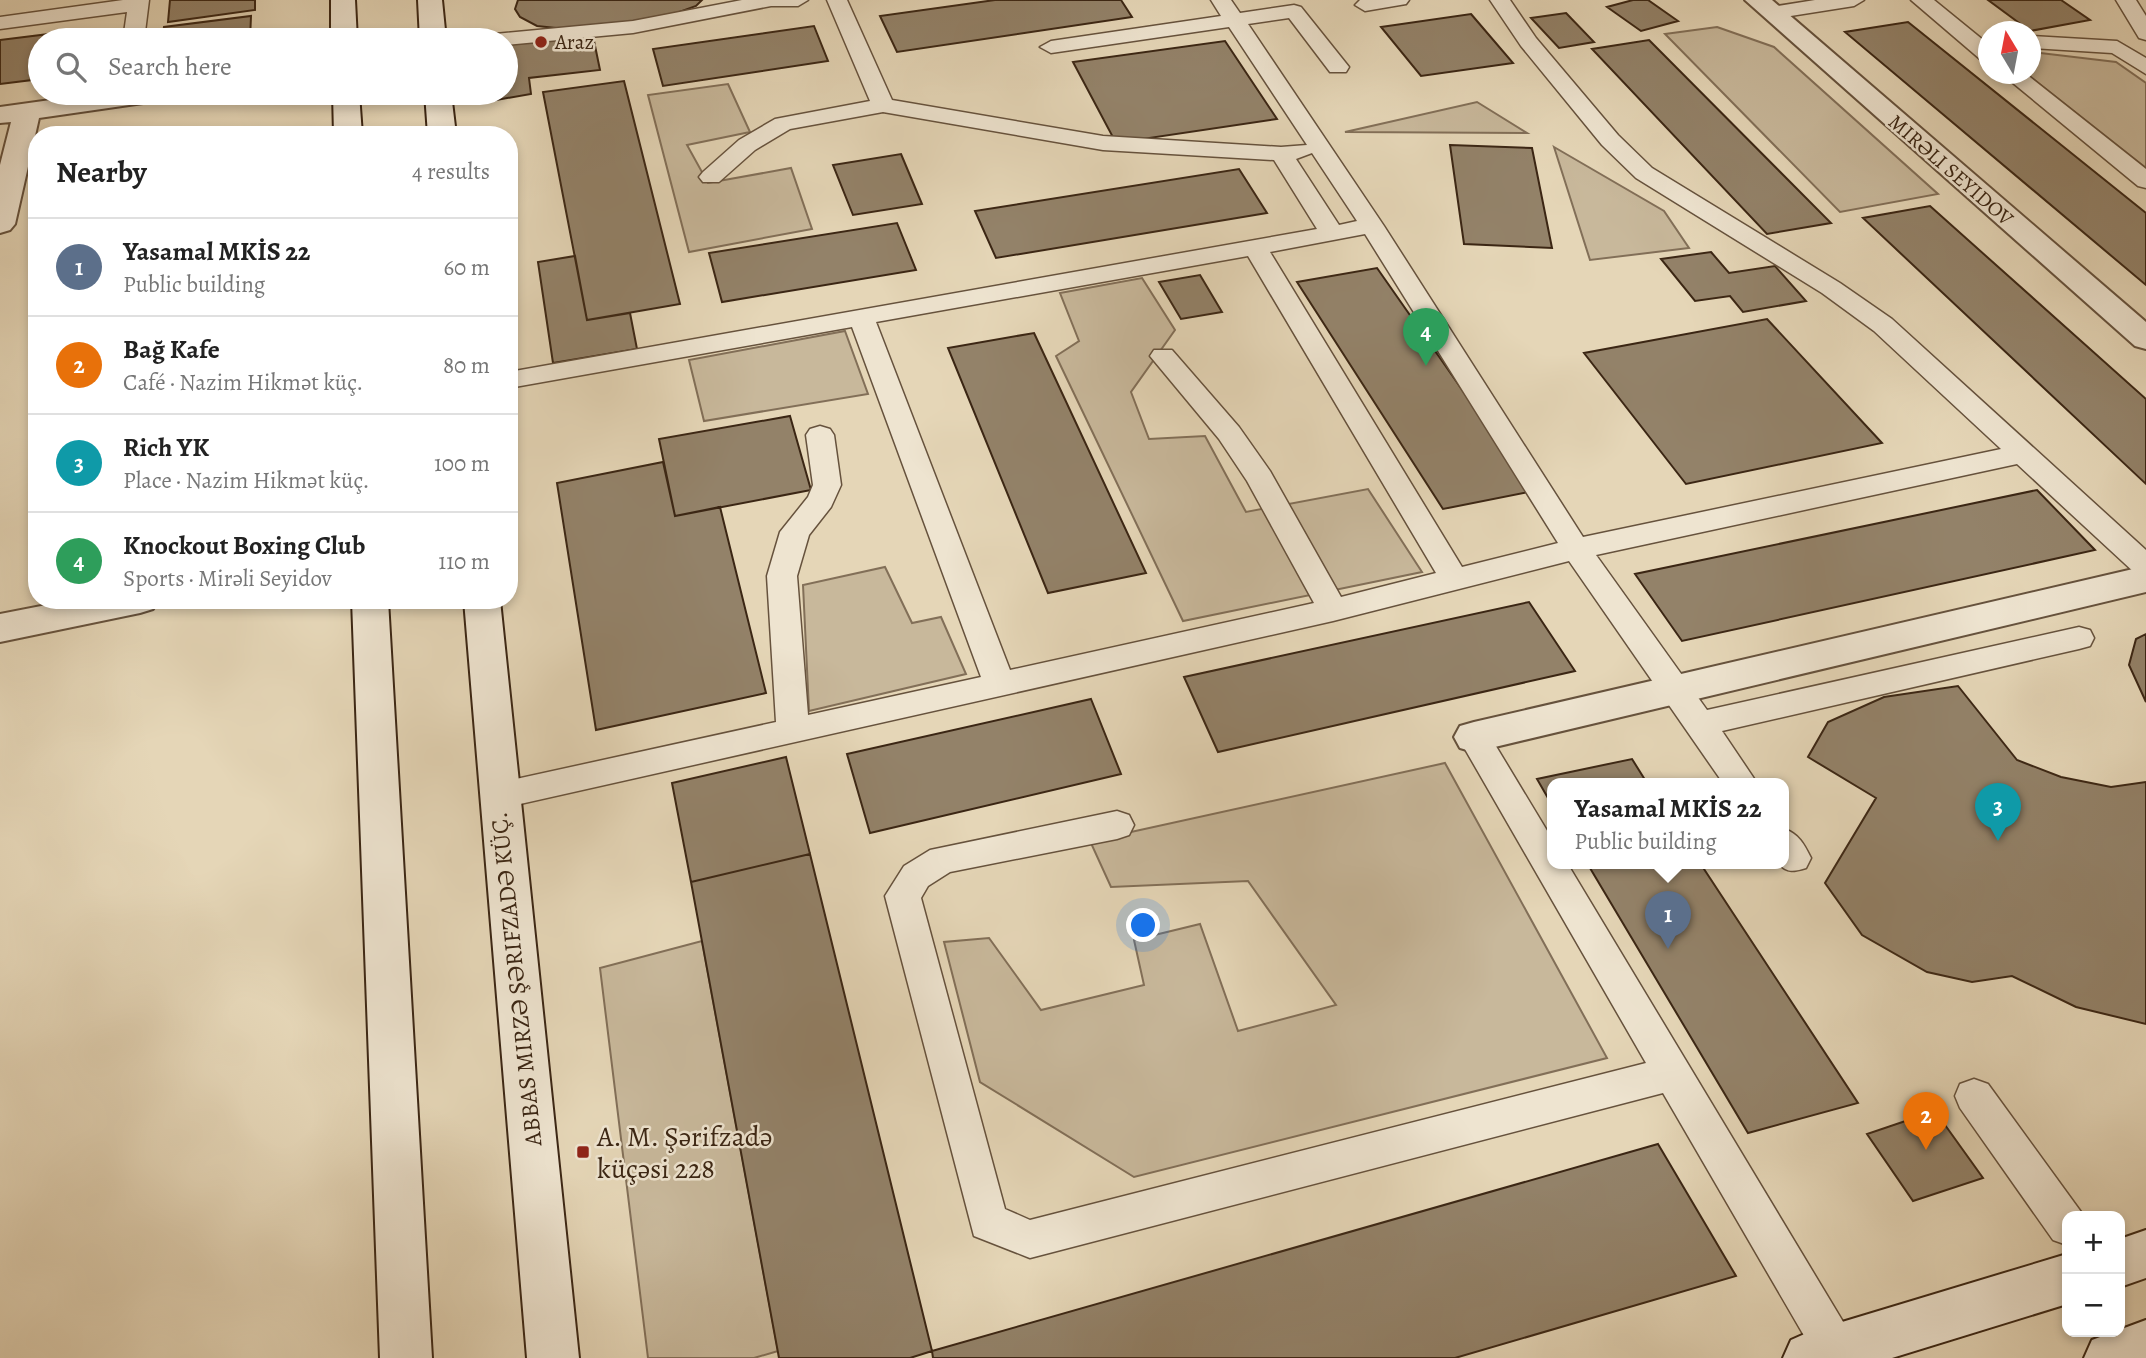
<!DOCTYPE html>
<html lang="en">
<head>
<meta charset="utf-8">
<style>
	body { margin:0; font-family:Alegreya,serif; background:#f2f2f2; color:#222 }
	.controls { position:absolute; right:21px; bottom:21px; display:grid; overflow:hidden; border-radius:14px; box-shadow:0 4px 10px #0003 }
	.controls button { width:63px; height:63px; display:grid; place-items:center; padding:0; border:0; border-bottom:2px solid #e0e0e0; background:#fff; color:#222; font:35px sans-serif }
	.compass { position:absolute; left:1978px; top:21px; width:63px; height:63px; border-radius:50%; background:#fff; box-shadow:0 4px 10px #0003; rotate:350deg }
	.you { position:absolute; left:1144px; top:926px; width:24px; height:24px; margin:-18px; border:5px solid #fff; border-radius:50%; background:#1a73e8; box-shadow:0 0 0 10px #1a73e833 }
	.badge { display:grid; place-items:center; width:46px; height:46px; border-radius:50%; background:#8f2418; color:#fff; font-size:23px; font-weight:700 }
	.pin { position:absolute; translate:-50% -58px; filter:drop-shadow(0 2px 4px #0008) }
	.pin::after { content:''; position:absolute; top:37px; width:24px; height:21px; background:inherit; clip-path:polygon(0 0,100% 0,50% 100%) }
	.popup { position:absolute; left:1547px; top:778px; width:242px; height:91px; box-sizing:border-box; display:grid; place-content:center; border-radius:14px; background:#fff; filter:drop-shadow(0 2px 5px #0005); font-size:23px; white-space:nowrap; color:#767676 }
	.popup b { font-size:26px; color:#222 }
	.popup::after { content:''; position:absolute; left:50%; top:100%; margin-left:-14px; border:14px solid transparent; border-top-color:#fff }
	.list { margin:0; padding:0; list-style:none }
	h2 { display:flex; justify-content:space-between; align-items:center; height:91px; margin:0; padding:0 28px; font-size:30px }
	h2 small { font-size:23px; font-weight:400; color:#767676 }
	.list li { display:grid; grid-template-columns:46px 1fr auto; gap:21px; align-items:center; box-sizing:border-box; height:98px; padding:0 28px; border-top:2px solid #e0e0e0 }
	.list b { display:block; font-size:26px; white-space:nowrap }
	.list p { margin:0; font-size:23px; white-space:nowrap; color:#767676 }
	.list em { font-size:23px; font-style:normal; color:#767676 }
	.icon { flex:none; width:38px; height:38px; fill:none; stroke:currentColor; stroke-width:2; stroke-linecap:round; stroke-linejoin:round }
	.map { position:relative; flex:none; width:2146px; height:1358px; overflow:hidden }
	.search { position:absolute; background:#fff; box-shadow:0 4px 10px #0003; left:28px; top:28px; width:490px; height:77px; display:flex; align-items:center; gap:18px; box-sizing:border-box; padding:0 24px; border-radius:38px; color:#767676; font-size:26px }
	.panel { position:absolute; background:#fff; box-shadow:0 4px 10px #0003; left:28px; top:126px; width:490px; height:483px; border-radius:28px }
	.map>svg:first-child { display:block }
	.green { fill:#c8b89b; stroke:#826f58; stroke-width:2 }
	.building { fill:#938269; stroke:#3b2614; stroke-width:2 }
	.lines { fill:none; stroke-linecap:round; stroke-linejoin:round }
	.lane-casing { stroke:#66523d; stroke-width:3 }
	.street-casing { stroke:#66523d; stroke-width:4 }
	.secondary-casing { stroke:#3b2614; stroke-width:4 }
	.lane { fill:#eee4d0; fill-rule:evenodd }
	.street { fill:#eee4d0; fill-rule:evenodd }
	.secondary { fill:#eee4d0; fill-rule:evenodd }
	.poi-dot { fill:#8f2418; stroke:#eee4d0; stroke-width:2.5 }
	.labels { text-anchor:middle; stroke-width:5; stroke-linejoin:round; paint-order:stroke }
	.far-poi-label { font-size:21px; fill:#3b2614; stroke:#eee4d0; text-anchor:start }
	.far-street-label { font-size:21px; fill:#3b2614; stroke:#eee4d0 }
	.street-label { font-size:24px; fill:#3b2614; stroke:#eee4d0 }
	.near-poi-label { font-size:28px; fill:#3b2614; stroke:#eee4d0; text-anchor:start }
</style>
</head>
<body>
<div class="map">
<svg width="2146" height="1358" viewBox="0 0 2146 1358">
	<rect width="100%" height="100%" fill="#e5d6b7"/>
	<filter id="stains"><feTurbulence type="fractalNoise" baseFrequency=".00286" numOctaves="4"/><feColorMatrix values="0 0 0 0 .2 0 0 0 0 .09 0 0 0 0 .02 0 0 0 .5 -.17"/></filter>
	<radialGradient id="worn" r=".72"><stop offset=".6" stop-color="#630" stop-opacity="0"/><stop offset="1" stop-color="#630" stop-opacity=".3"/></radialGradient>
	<path class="green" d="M1717 27 1774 47 1938 194 1840 212 1665 34Z
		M2031 52 2116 62 2146 83V168L2027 74H2030Z
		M728 84 750 132 687 145 708 183 791 168 812 229 689 252 648 95Z
		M1477 102 1527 133 1345 132Z
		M1554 147 1664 211 1689 248 1590 260Z
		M1142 278 1175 330 1131 392 1149 439 1205 436 1246 512 1368 489 1422 572 1183 621 1056 356 1079 341 1060 293Z
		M845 331 868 394 704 421 689 360Z
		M885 567 912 623 941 617 966 674 809 711 803 585Z
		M1445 763 1607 1058 1134 1177 980 1082 944 942 989 938 1041 1010 1144 985 1134 940 1200 924 1238 1031 1336 1005 1248 881 1111 887 1090 841Z
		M702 941 778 1351 754 1358H648L600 968Z"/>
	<path class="building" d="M170 0H255V10L168 22Z
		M518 0H702L696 6 660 19 575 30 537 26 520 17 515 9Z
		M995 0H1121L1132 17 897 52 880 16Z
		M1633 0H1648L1678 21 1641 31 1607 7Z
		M1988 0H2061L2090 20 2030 31Z
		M1566 13 1594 42 1559 48 1531 18Z
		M1471 14 1513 63 1421 76 1381 27Z
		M251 16 250 40H162L164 27Z
		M1908 22 2146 213V285L1845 32Z
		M814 26 828 61 663 86 653 49Z
		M57 33 55 40H40V79L0 84V40Z
		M593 36 600 70 529 78 531 94 496 100 495 93H506V42Z
		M1649 40 1831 223 1767 234 1592 49Z
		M1225 41 1277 119 1116 143 1073 62Z
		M624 81 680 304 587 320 543 92Z
		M1450 145 1532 148 1552 248 1464 244Z
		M901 154 922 204 853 215 833 165Z
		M1239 169 1267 213 996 258 975 211Z
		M1930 206 2146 399V484L1863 218Z
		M897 223 916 270 722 302 709 253Z
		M1711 252 1729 273 1775 266 1806 301 1743 312 1730 296 1695 301 1661 259Z
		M575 256 587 320 630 313 637 349 553 363 538 262Z
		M1377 268 1533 491 1443 509 1297 282Z
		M1200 275 1222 312 1181 319 1159 282Z
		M1767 319 1882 443 1686 484 1584 353Z
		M1034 333 1146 573 1048 593 948 348Z
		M790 416 811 490 675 516 659 439Z
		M663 462 675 516 720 507 766 693 596 730 557 483Z
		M2037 490 2095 550 1682 641 1635 574Z
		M1529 602 1575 671 1218 752 1184 677Z
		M2146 634V702L2129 665 2136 639Z
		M1958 686 2017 760 2061 777 2111 787 2146 782V1024L2076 1007 2012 976 1972 982 1927 972 1862 935 1825 883 1876 798 1808 757 1828 722 1884 697Z
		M1091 699 1121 774 870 833 847 754Z
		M786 757 810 854 691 882 672 783Z
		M1632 759 1647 783H1552V805L1537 779Z
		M810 854 932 1351 910 1358H779L691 882Z
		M1587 863H1700L1858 1103 1748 1133Z
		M1935 1111 1983 1178 1913 1201 1867 1134Z
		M1658 1144 1736 1276 1455 1358H933L932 1351Z"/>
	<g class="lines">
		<defs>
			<path id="lane" d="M123 0H149L144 40H123L127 12 0 29V17Z
				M742 0H808L798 6H771L633 33 506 45V40H484L495 34 633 21Z
				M827 0H847L892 100 1103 136 1281 147 1307 145 1229 27 1051 53 1040 47 1051 41 1221 16 1211 0H1231L1240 13 1294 5 1301 7 1349 67 1346 72H1330L1289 18 1248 24 1384 226 1583 537 2001 449 1874 331 1822 293 1636 178 1602 145 1521 46 1490 0H1510L1536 38 1618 135 1652 168 1840 283 1892 319 2146 550V577L2136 574 2017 464 1596 555 1707 710 2079 627 2090 630 2094 638 2090 646 2079 649 1722 731 1757 783H1723L1569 561 1333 621 498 809 486 805 481 796 486 787 498 783 776 722 767 576 780 532 808 497 813 485 806 435 810 429 820 426 830 429 834 435 841 485 831 507 809 535 797 576 808 715 981 677 852 327 509 388V372L1317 229 1274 160 1103 150 883 112 790 129 755 150 719 182H703L699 177 703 172 739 140 775 119 870 101ZM1312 153 1357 221 1339 225 1296 159ZM1365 234 1558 543 1462 567 1270 252ZM1248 256 1436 573 1341 597 1270 471 1239 427 1172 350H1154L1150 356 1219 439 1247 481 1314 603 1010 670 876 322Z
				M1360 0H1409L1406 4 1365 11 1355 5Z
				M1815 0H1864L1854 6 1771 19 1761 13 1771 7Z
				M1911 0H1934L1988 44V60L1980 59Z
				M2116 0H2136L2146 16V40L2139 38Z
				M2030 36 2117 41 2146 58V74L2112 53 2030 48Z
				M2002 74H2026L2146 169V188L2138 186Z
				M1474 725 1485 728 1552 839V863H1567L1851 1335 1857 1350 1854 1358H1817L1663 1093 1030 1258 974 1236 885 896 904 866 930 850 1117 811 1129 815 1134 825 1129 835 1117 839 950 872 928 886 921 898 1005 1209 1030 1220 1646 1063 1458 737 1463 728Z
				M1784 829C1799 834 1804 844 1811 858L1806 868C1796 871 1786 874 1779 863H1784Z
				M1974 1079 1988 1084 2081 1212 2083 1216H2067V1245L2053 1240 1960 1108 1955 1096 1960 1084Z"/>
			<path id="street" d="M1745 0H1772L2146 322V349L2135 346Z
				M101 93H170L166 99 157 101 39 118 15 224 10 230 0 233V165L11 122 0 123V107Z
				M2146 566V592L1474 752 1460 748 1454 737 1460 726 1474 722Z
				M72 600H158L153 609 140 613 0 642V614Z"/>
			<path id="secondary" d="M331 0H355L357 40H331Z
				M418 0H442L446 40H420Z
				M333 93H359L362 135H334Z
				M425 93H451L456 135H428Z
				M352 600H388L432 1358H380Z
				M464 600H500L579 1358H527Z
				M2146 1230V1278L2120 1287V1239Z
				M2067 1254V1304L1892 1358H1783L1791 1340 1809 1332Z
				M2146 1320V1358H2084L2092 1340Z"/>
		</defs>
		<use href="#lane" class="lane-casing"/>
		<use href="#street" class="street-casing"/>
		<use href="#secondary" class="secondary-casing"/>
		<use href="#lane" class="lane"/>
		<use href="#street" class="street"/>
		<use href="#secondary" class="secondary"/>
	</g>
	<g class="poi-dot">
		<circle cx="541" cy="42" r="7"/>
		<rect x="576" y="1145" width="14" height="14" rx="3.5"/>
	</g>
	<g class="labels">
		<g class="far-poi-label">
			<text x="555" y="49">Araz</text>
		</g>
		<g class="far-street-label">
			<text transform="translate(1951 170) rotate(41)" y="7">MIRƏLI SEYIDOV</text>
		</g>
		<g class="street-label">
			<text transform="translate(516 979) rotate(-96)" y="8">ABBAS MIRZƏ ŞƏRIFZADƏ KÜÇ.</text>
		</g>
		<g class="near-poi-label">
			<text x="597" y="1146">A. M. Şərifzadə<tspan x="597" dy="32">küçəsi 228</tspan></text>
		</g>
	</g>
	<rect width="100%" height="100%" filter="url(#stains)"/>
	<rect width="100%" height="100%" fill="url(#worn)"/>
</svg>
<div class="controls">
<button>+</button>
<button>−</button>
</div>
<svg class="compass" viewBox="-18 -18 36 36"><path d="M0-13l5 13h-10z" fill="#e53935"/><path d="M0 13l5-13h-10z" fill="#767676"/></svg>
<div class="you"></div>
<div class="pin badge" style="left:1668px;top:949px;background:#5c6f8a">1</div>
<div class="popup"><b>Yasamal MKİS 22</b>Public building</div>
<div class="pin badge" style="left:1926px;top:1150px;background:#e8710a">2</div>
<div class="pin badge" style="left:1998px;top:841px;background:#0f9aa8">3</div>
<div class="pin badge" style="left:1426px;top:366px;background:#2e9e5b">4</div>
<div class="search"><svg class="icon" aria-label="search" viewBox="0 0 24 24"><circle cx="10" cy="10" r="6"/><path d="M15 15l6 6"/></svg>Search here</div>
<section class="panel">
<h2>Nearby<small>4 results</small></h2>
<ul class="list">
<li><span class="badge" style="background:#5c6f8a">1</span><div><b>Yasamal MKİS 22</b><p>Public building</p></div><em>60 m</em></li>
<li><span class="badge" style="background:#e8710a">2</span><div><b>Bağ Kafe</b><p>Café · Nazim Hikmət küç.</p></div><em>80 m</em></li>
<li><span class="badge" style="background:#0f9aa8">3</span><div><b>Rich YK</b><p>Place · Nazim Hikmət küç.</p></div><em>100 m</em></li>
<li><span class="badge" style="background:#2e9e5b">4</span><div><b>Knockout Boxing Club</b><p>Sports · Mirəli Seyidov</p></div><em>110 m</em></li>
</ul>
</section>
</div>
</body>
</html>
